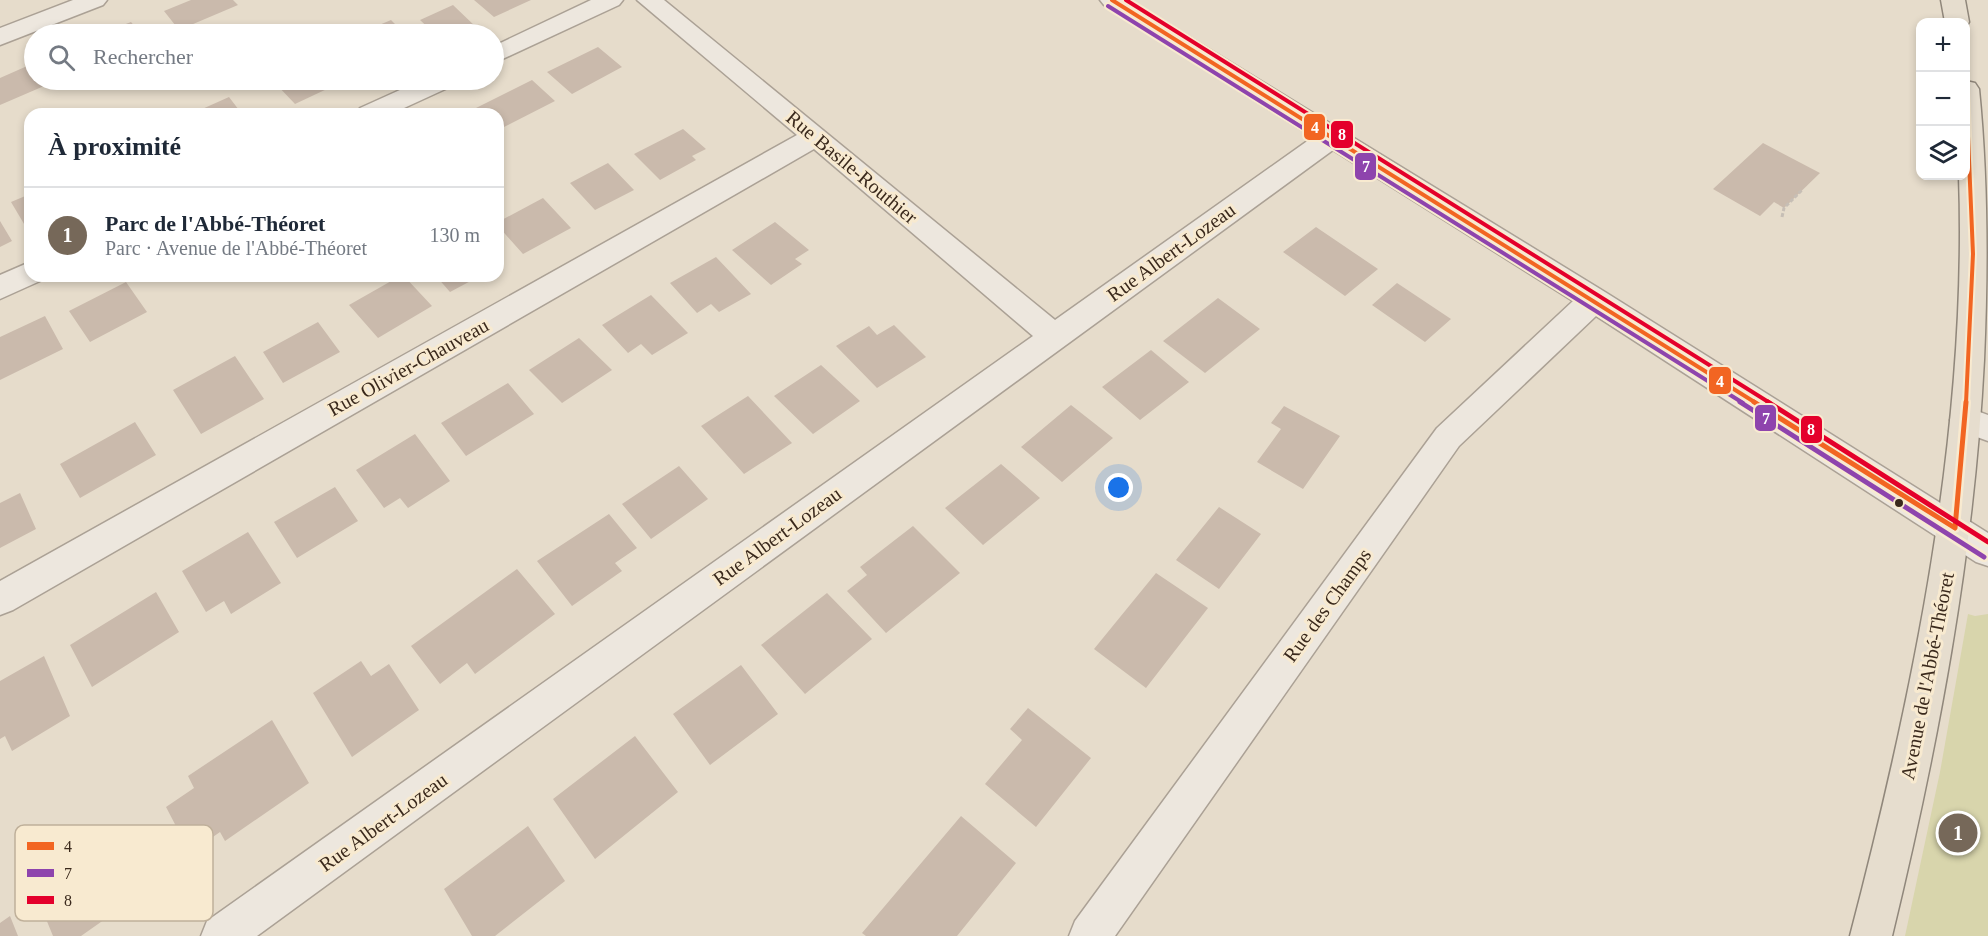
<!DOCTYPE html>
<html lang="fr">
<head>
<meta charset="utf-8">
<style>
	body { margin:0; font-family:Georgia,serif; background:#f6f6f7; color:#1f2937 }
	.controls { position:absolute; right:18px; top:18px; display:grid; overflow:hidden; border-radius:12px; box-shadow:0 3px 9px #0003 }
	.controls button { width:54px; height:54px; display:grid; place-items:center; padding:0; border:0; border-bottom:2px solid #e0e1e3; background:#fff; color:#1f2937; font:30px sans-serif }
	.you { position:absolute; left:1119px; top:488px; width:21px; height:21px; margin:-15px; border:4px solid #fff; border-radius:50%; background:#1a73e8; box-shadow:0 0 0 9px #1a73e833 }
	.badge { display:grid; place-items:center; width:39px; height:39px; border-radius:50%; background:#766859; color:#fff; font-size:20px; font-weight:700 }
	.pin { position:absolute; translate:-50% -50%; border:3px solid #fff; box-shadow:0 2px 6px #0006 }
	.list { margin:0; padding:0; list-style:none }
	h2 { display:flex; justify-content:space-between; align-items:center; height:78px; margin:0; padding:0 24px; font-size:26px }
	h2 small { font-size:20px; font-weight:400; color:#747a83 }
	.list li { display:grid; grid-template-columns:39px 1fr auto; gap:18px; align-items:center; box-sizing:border-box; height:96px; padding:0 24px; border-top:2px solid #e0e1e3 }
	.list b { display:block; font-size:22px; white-space:nowrap }
	.list p { margin:0; font-size:20px; white-space:nowrap; color:#747a83 }
	.list em { font-size:20px; font-style:normal; color:#747a83 }
	.icon { flex:none; width:33px; height:33px; fill:none; stroke:currentColor; stroke-width:2; stroke-linecap:round; stroke-linejoin:round }
	.map { position:relative; flex:none; width:1988px; height:936px; overflow:hidden }
	.search { position:absolute; background:#fff; box-shadow:0 3px 9px #0003; left:24px; top:24px; width:480px; height:66px; display:flex; align-items:center; gap:15px; box-sizing:border-box; padding:0 21px; border-radius:33px; color:#747a83; font-size:22px }
	.panel { position:absolute; background:#fff; box-shadow:0 3px 9px #0003; left:24px; top:108px; width:480px; height:174px; border-radius:18px }
	.map>svg:first-child { display:block }
	.green { fill:#d8d5ac }
	.building { fill:#cabaac }
	.lines { fill:none; stroke-linecap:round; stroke-linejoin:round }
	.minor-casing { stroke:#aba195; stroke-width:3 }
	.major-casing { stroke:#90877b; stroke-width:3 }
	.path { stroke:#c6beb5; stroke-width:3; stroke-dasharray:4 2; stroke-linecap:butt }
	.minor { fill:#ede7de; fill-rule:evenodd }
	.major { fill:#e6ddce; fill-rule:evenodd }
	.bus-1-far1-casing { stroke:#f8ead0; stroke-width:8 }
	.bus-1-casing { stroke:#f8ead0; stroke-width:10 }
	.bus-2-far1-casing { stroke:#f8ead0; stroke-width:8 }
	.bus-2-casing { stroke:#f8ead0; stroke-width:10 }
	.bus-3-far1-casing { stroke:#f8ead0; stroke-width:8 }
	.bus-3-casing { stroke:#f8ead0; stroke-width:10 }
	.bus-1-far1 { stroke:#f26522; stroke-width:4 }
	.bus-1 { stroke:#f26522; stroke-width:5 }
	.bus-2-far1 { stroke:#8e44ad; stroke-width:4 }
	.bus-2 { stroke:#8e44ad; stroke-width:5 }
	.bus-3-far1 { stroke:#e4002b; stroke-width:4 }
	.bus-3 { stroke:#e4002b; stroke-width:5 }
	.bus-dot { fill:#3a291c; stroke:#f8ead0; stroke-width:2 }
	.labels { text-anchor:middle; stroke-width:6; stroke-linejoin:round; paint-order:stroke }
	.street-label { font-size:20px; fill:#3a291c; stroke:#f8ead0 }
	.key { fill:#f8ead0; stroke:#bfb09a; stroke-width:1.5 }
	.key-label { font-size:16px; fill:#3a291c }
	.line-badge { stroke:#f8ead0; stroke-width:2 }
	.badge-label { font-size:16px; text-anchor:middle; font-weight:bold; fill:#fff }
</style>
</head>
<body>
<div class="map">
<svg width="1988" height="936" viewBox="0 0 1988 936">
	<rect width="100%" height="100%" fill="#e6dccb"/>
	<path class="green" d="M1968 614 1975 616 1988 614V936H1905L1940 772Z"/>
	<path class="building" d="M191 0H233L238 5 179 30 164 11Z
		M474 0H531L494 17Z
		M453 5 476 27 459 34H435L420 20Z
		M391 20 405 34H358Z
		M131 22 141 34H100Z
		M598 47 622 67 572 94 547 72Z
		M34 63V80H58L0 105V78Z
		M282 80H346L295 104 275 83Z
		M532 80 555 101 498 130V114H464Z
		M229 97 242 114H191Z
		M683 129 706 149 692 156 696 160 660 180 634 154Z
		M1763 143 1820 173 1784 208 1774 202 1760 216 1713 189Z
		M608 163 634 190 595 210 570 183Z
		M30 194V234L11 202Z
		M543 198 571 228 523 254 498 226V222Z
		M0 221 12 241 0 247Z
		M775 222 809 250 795 259 802 264 771 285 732 250Z
		M1316 227 1378 269 1345 296 1283 252Z
		M716 257 751 294 719 312 711 304 697 313 670 283Z
		M400 276H404L432 306 378 338 349 305Z
		M436 276H480L450 292Z
		M126 282 147 312 90 342 69 311Z
		M1397 283 1451 319 1425 342 1372 305Z
		M651 295 688 333 652 355 641 344 628 353 602 325Z
		M1218 298 1260 329 1205 373 1163 341Z
		M45 316 63 349 0 380V337Z
		M318 322 340 352 283 383 263 352Z
		M894 325 926 357 877 388 836 346 869 326 877 335Z
		M579 338 612 370 562 403 529 370Z
		M1151 350 1189 382 1140 420 1102 387Z
		M235 356 264 399 201 434 173 390Z
		M821 365 860 401 813 434 774 396Z
		M508 383 534 414 466 456 441 423Z
		M748 396 792 443 744 474 701 426Z
		M1071 405 1113 438 1062 482 1021 447Z
		M1284 406 1340 436 1303 489 1257 462 1281 429 1271 423Z
		M135 422 156 455 80 498 60 464Z
		M415 434 450 481 408 508 400 498 384 508 356 470Z
		M1001 464 1040 498 983 545 945 508Z
		M679 466 708 499 651 539 622 504Z
		M335 487 358 521 297 558 274 522Z
		M20 493 36 529 0 548V503Z
		M1219 507 1261 534 1219 589 1176 560Z
		M609 514 637 548 615 563 622 571 572 606 537 561Z
		M913 526 960 573 886 633 847 591 867 575 860 567Z
		M248 532 281 583 231 614 224 601 206 612 182 571Z
		M517 569 555 614 475 674 467 663 440 684 411 646Z
		M1156 573 1208 608 1146 688 1094 649Z
		M156 592 179 632 92 687 70 645Z
		M827 593 872 639 805 694 761 645Z
		M44 656 70 716 12 751 5 736 0 739V681Z
		M361 661 371 676 389 664 419 710 352 757 313 693Z
		M741 665 778 714 710 765 673 714Z
		M1028 708 1091 758 1036 827 985 784 1022 740 1010 729Z
		M272 720 309 783 225 841 220 832 190 853 166 807 194 788 188 776Z
		M635 736 678 792 595 859 553 799Z
		M961 816 1016 863 957 936H866L862 933Z
		M528 826 565 881 495 936H472L444 889Z
		M121 840 138 876 112 894 118 910 81 936H53L37 897Z
		M10 916 18 936H0V923Z"/>
	<g class="lines">
		<defs>
			<path id="minor" d="M73 0H107L103 5 0 45V28Z
				M591 0H623L619 5 494 63V46Z
				M637 0H664L1055 320 1313 137 1104 5 1100 0H1129L1605 292 1988 533V566L1976 562 1596 316 1459 446 1115 936H1069L1075 921 1437 428 1573 301 1333 150 257 936H201L207 921 1033 336 814 149 13 610 0 615V581L797 135Z
				M422 80H456L452 86 391 114H356L360 108Z
				M30 262V276H43L40 281 0 299V275Z
				M1966 407 1988 415V441L1955 429 1950 420 1955 411Z"/>
			<path id="major" d="M1941 0H1965L1969 22 1966 27V22H1945Z
				M1966 81 1975 83 1979 89C1988 179 1988 270 1984 360 1974 556 1938 746 1892 936H1850C1914 691 1968 430 1959 176H1966Z"/>
		</defs>
		<use href="#minor" class="minor-casing"/>
		<use href="#major" class="major-casing"/>
		<path class="path" d="M1782 217 1784 208 1802 190"/>
		<use href="#minor" class="minor"/>
		<use href="#major" class="major"/>
		<defs>
			<path id="bus-1-far1" d="M1112 0 1756 403
				M1966 89 1973 254 1966 403"/>
			<path id="bus-1" d="M1754 402 1955 528 1966 402"/>
			<path id="bus-2-far1" d="M1108 6 1743 403"/>
			<path id="bus-2" d="M1740 402 1984 557"/>
			<path id="bus-3-far1" d="M1126 0 1770 403"/>
			<path id="bus-3" d="M1768 402 1988 542"/>
		</defs>
		<use href="#bus-1-far1" class="bus-1-far1-casing"/>
		<use href="#bus-1" class="bus-1-casing"/>
		<use href="#bus-2-far1" class="bus-2-far1-casing"/>
		<use href="#bus-2" class="bus-2-casing"/>
		<use href="#bus-3-far1" class="bus-3-far1-casing"/>
		<use href="#bus-3" class="bus-3-casing"/>
		<use href="#bus-1-far1" class="bus-1-far1"/>
		<use href="#bus-1" class="bus-1"/>
		<use href="#bus-2-far1" class="bus-2-far1"/>
		<use href="#bus-2" class="bus-2"/>
		<use href="#bus-3-far1" class="bus-3-far1"/>
		<use href="#bus-3" class="bus-3"/>
	</g>
	<circle class="bus-dot" cx="1899" cy="503" r="5"/>
	<g class="labels">
		<g class="street-label">
			<text transform="translate(852 167) rotate(40)" y="7">Rue Basile-Routhier</text>
			<text transform="translate(1171 252) rotate(-36)" y="7">Rue Albert-Lozeau</text>
			<text transform="translate(408 367) rotate(-29)" y="7">Rue Olivier-Chauveau</text>
			<text transform="translate(777 536) rotate(-36)" y="7">Rue Albert-Lozeau</text>
			<text transform="translate(1327 605) rotate(-54)" y="7">Rue des Champs</text>
			<text transform="translate(1927 676) rotate(-79)" y="7">Avenue de l'Abbé-Théoret</text>
			<text transform="translate(383 822) rotate(-36)" y="7">Rue Albert-Lozeau</text>
		</g>
	</g>
	<rect x="15" y="825" width="198" height="96" rx="9" class="key"/>
	<rect x="27" y="842" width="27" height="8" fill="#f26522"/>
	<rect x="27" y="869" width="27" height="8" fill="#8e44ad"/>
	<rect x="27" y="896" width="27" height="8" fill="#e4002b"/>
	<g class="key-label">
		<text x="64" y="852">4</text>
		<text x="64" y="879">7</text>
		<text x="64" y="906">8</text>
	</g>
	<g class="line-badge">
		<rect x="1303" y="113" width="23" height="28" rx="6" fill="#f26522"/>
		<rect x="1330" y="120" width="24" height="29" rx="6" fill="#e4002b"/>
		<rect x="1354" y="152" width="23" height="29" rx="6" fill="#8e44ad"/>
		<rect x="1708" y="366" width="24" height="29" rx="6" fill="#f26522"/>
		<rect x="1754" y="404" width="23" height="28" rx="6" fill="#8e44ad"/>
		<rect x="1800" y="415" width="23" height="29" rx="6" fill="#e4002b"/>
	</g>
	<g class="badge-label">
		<text x="1315" y="133">4</text>
		<text x="1342" y="140">8</text>
		<text x="1366" y="172">7</text>
		<text x="1720" y="387">4</text>
		<text x="1766" y="424">7</text>
		<text x="1811" y="435">8</text>
	</g>
</svg>
<div class="controls">
<button>+</button>
<button>−</button>
<button><svg class="icon" aria-label="layers" viewBox="0 0 24 24"><path d="M12 4l9 5-9 5-9-5zM3 14l9 5 9-5"/></svg></button>
</div>
<div class="you"></div>
<div class="pin badge" style="left:1958px;top:833px">1</div>
<div class="search"><svg class="icon" aria-label="search" viewBox="0 0 24 24"><circle cx="10" cy="10" r="6"/><path d="M15 15l6 6"/></svg>Rechercher</div>
<section class="panel">
<h2>À proximité<small></small></h2>
<ul class="list">
<li><span class="badge">1</span><div><b>Parc de l'Abbé-Théoret</b><p>Parc · Avenue de l'Abbé-Théoret</p></div><em>130 m</em></li>
</ul>
</section>
</div>
</body>
</html>
